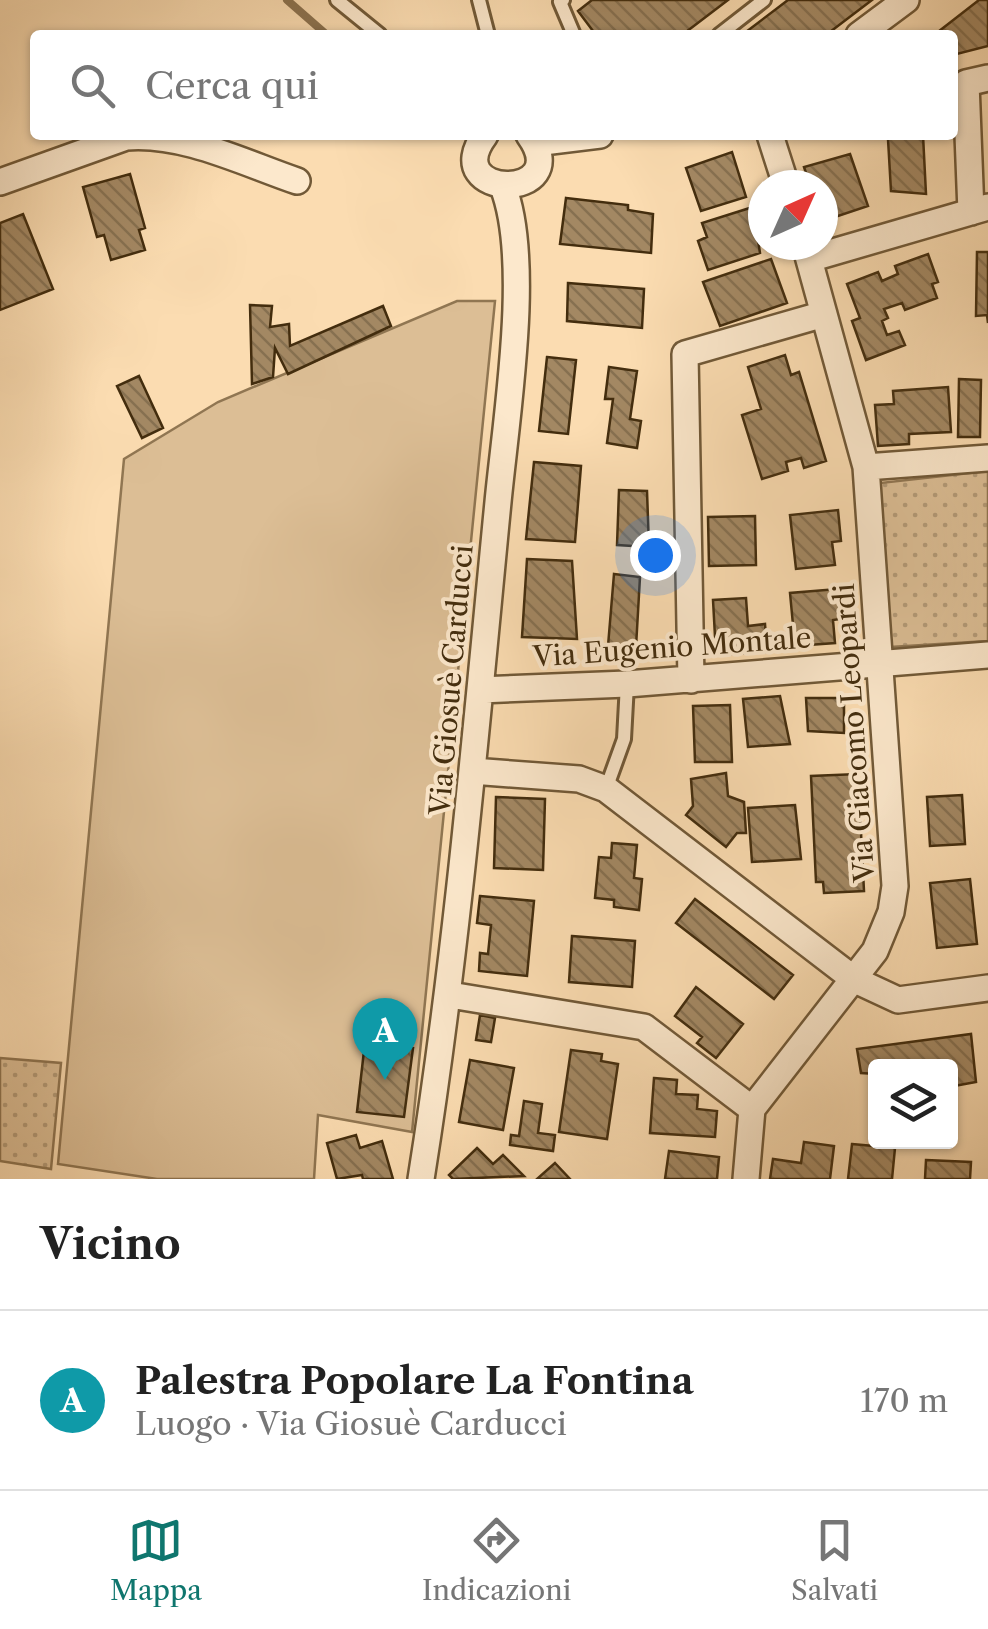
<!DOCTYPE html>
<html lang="it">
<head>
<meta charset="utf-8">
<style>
	body { margin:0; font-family:"Libre Caslon Text",serif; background:#f2f2f2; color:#222 }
	.controls { position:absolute; right:30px; bottom:30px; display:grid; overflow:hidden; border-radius:10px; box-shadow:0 2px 8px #0004 }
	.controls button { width:90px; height:90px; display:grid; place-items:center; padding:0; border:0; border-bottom:2px solid #e0e0e0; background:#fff; color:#222; font:50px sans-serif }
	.compass { position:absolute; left:748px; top:170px; width:90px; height:90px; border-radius:50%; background:#fff; box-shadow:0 2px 8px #0004; rotate:45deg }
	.you { position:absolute; left:655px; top:555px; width:35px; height:35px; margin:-25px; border:8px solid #fff; border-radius:50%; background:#1a73e8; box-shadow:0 0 0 15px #1a73e833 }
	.badge { display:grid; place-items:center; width:65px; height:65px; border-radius:50%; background:#0f766e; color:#fff; font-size:32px; font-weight:700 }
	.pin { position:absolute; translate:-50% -82px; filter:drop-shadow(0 2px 5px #0008) }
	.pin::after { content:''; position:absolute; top:52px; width:35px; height:30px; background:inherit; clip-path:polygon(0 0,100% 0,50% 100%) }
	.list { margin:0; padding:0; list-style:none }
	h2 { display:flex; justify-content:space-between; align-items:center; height:130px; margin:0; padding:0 40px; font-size:42px }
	h2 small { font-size:32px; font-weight:400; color:#767676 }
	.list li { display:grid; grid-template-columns:65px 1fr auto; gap:30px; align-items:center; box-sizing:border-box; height:180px; padding:0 40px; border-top:2px solid #e0e0e0 }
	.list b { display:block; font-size:38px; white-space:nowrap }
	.list p { margin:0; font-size:32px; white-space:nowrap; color:#767676 }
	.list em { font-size:32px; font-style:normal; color:#767676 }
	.icon { flex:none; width:55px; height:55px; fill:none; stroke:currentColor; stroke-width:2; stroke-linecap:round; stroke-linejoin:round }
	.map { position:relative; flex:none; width:988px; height:1179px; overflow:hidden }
	.search { position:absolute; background:#fff; box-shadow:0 2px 8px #0004; left:30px; right:30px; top:30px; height:110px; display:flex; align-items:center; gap:25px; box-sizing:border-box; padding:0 35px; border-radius:10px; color:#767676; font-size:38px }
	.sheet { height:310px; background:#fff }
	nav { display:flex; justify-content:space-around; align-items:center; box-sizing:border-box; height:140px; border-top:2px solid #e0e0e0; background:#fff; font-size:28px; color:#767676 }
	nav a { display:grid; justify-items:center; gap:5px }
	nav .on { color:#0f766e }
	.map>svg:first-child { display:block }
	.grass { fill:url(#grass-dots); stroke:#907652; stroke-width:2.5 }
	.garden { fill:#dcbe95; stroke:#907652; stroke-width:2.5 }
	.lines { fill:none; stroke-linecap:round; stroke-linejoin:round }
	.stream { stroke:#8c724f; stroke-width:8 }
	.building { fill:url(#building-back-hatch); stroke:#432d0e; stroke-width:2.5 }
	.lane-casing { stroke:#715937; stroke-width:18 }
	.street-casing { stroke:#715937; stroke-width:30 }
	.lane { stroke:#fce8cc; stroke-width:12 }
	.street { stroke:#fce8cc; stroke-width:25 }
	.labels { text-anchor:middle; stroke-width:8; stroke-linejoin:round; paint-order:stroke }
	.street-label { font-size:28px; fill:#432d0e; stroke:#fce8cc }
</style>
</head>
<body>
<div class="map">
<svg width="988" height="1179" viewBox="0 0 988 1179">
	<defs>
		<pattern id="grass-dots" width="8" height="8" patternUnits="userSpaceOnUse" patternTransform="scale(2.5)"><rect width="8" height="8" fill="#dcbe95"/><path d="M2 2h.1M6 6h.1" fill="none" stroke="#b49b78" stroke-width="1.8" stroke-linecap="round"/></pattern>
		<pattern id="building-back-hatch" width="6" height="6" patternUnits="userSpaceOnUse" patternTransform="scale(2.5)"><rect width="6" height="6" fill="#a38863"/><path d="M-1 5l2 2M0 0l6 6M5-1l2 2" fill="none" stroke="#867050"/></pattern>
	</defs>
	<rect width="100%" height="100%" fill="#fbdcb1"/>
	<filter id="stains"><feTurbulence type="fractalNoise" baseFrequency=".002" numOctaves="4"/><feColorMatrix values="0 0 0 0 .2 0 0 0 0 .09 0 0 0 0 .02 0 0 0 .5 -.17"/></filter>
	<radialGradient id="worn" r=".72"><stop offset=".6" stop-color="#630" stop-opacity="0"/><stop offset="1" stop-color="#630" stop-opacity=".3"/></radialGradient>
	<path class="grass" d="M988 471V641L890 647 880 483Z
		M0 1058 61 1063 51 1169 0 1161Z"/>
	<path class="garden" d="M457 301H495L412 1132 318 1115 314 1179H157L58 1164 124 459 218 402Z"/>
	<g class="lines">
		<path class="stream" d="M287 0 327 35"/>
	</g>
	<path class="building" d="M592 0H728L682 35H596L578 11Z
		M788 0H872L826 35H742Z
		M979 0H988V46L953 55V35H934Z
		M899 135H923L926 194 891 191 888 139Z
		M732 152 746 197 701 211 686 168Z
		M850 154 868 206 823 221V185H810L804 167Z
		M130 174 145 228 139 230 145 250 111 260 104 235 97 237 83 187Z
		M566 198 628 205V210L653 214 651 253 560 244Z
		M753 207 760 253 708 270 698 241 707 237 702 223Z
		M23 214 53 289 0 310V223Z
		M977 252H988V323L987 315 976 316Z
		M928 254 938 282 932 284 937 298 905 310 902 303 884 309 888 318 882 321 887 335 899 331 905 345 866 360 852 321 860 318 847 284 878 272 882 281 898 274 895 266Z
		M771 259 787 303 720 326 703 282Z
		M568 283 644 289 642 328 567 321Z
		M250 305 272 306 270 327 289 324 290 346 383 306 391 326 288 374 275 348 273 377 252 384Z
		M785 355 791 375 799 372 826 461 804 468 801 458 786 462 788 471 762 479 742 415 761 409 748 367Z
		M547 357 576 360 568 434 539 431Z
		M609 367 637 371 630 419 641 421 637 448 607 443 613 399H605Z
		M139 376 163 428 142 438 117 386Z
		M959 379 981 380 980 437H958Z
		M948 387 951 432 909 434V444L878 446 875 405 894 404 893 391Z
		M534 462 581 466 575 542 526 539Z
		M619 490 647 491 649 547 617 545Z
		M838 510 841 541 832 542 835 565 796 569 790 515Z
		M755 516 756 565 709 566 708 517Z
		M527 559 572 561 577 639 522 637Z
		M614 574 640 577 636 647 608 646Z
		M837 589 840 619 833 620 835 643 795 646 790 593Z
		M746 598 748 626 765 624 767 652 716 655 713 600Z
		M780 696 790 744 748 747 743 699Z
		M806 698H844V733L808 731Z
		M730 705 732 762H695L693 706Z
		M726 773 728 796 744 802 746 833H737L726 847 686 815 693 806 691 779Z
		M858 774 864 891 824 893 823 882H816L811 776Z
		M962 795 965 844 930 846 927 797Z
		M496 797 545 799 543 870 494 868Z
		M795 805 801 859 752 862 748 808Z
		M612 843 637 845 634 878 642 879 639 910 614 907V900L595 898 599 857 611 858Z
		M970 879 977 944 937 948 930 883Z
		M480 896 534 901 527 976 479 971 480 953 488 954 491 925 477 923Z
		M695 899 793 975 774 999 676 923Z
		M572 936 635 941 632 987 569 982Z
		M696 987 743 1024 716 1058 697 1043 702 1037 675 1016Z
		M480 1015 495 1018 491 1042 476 1040Z
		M971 1034 976 1082 954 1086 950 1066H876V1074L861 1073 857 1049Z
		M365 1042 413 1048 404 1117 357 1112Z
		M571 1050 602 1054 601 1061 618 1064 607 1139 559 1132Z
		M470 1060 514 1068 503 1130 459 1122Z
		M654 1078 677 1080 676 1094 698 1095 697 1109 717 1111 715 1137 650 1133Z
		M524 1101 542 1104 538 1133 555 1135 553 1151 510 1145 511 1135 519 1136Z
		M356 1135 360 1148 382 1141 393 1179H363L362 1175 337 1179 327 1143Z
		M804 1142 834 1146 830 1179H770L773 1159 801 1163Z
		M852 1144 895 1148 892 1179H848Z
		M477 1148 493 1164 503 1155 524 1176 453 1179 449 1175Z
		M669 1151 719 1157 717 1179H665Z
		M926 1160 971 1162 970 1179H925Z
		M555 1163 570 1179H537Z"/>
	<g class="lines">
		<defs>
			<path id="lane" d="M337 0 380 35
				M479 0 488 35
				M563 0 560 2 574 35
				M719 35 764 0
				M606 789 624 739 627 684"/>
			<path id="street" d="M859 35 906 0
				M485 135C437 200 577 202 529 135
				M770 135 786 185
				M535 143 600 135
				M0 182 126 137C183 132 244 163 297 181
				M971 212 966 83 988 78
				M809 259 988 207
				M866 467 988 458
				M691 680 685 354 824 314
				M480 690 627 684 988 655
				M472 771 579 779 606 789 855 980 898 1000 988 988
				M450 995 644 1027 752 1109
				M421 1179C457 954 476 728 498 502 506 418 532 261 503 187
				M746 1179 752 1109 875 951 891 912 895 886 866 467 805 245"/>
		</defs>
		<use href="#lane" class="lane-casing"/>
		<use href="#street" class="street-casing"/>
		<use href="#lane" class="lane"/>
		<use href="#street" class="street"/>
	</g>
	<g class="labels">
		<g class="street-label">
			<text transform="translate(672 647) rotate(-4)" y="10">Via Eugenio Montale</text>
			<text transform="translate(451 680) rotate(-85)" y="10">Via Giosuè Carducci</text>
			<text transform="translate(854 733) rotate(-94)" y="10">Via Giacomo Leopardi</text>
		</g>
	</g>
	<rect width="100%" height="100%" filter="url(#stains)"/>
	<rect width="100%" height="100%" fill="url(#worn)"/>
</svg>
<div class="controls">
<button><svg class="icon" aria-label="layers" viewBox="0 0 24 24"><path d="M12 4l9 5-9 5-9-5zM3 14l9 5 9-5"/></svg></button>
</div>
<svg class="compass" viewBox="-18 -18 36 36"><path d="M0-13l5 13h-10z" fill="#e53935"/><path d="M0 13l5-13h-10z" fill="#767676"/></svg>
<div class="you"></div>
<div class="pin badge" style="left:385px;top:1080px;background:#0f9aa8">A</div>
<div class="search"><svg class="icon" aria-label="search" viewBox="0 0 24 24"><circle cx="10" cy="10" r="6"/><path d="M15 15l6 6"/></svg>Cerca qui</div>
</div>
<section class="sheet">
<h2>Vicino<small></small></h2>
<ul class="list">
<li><span class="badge" style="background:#0f9aa8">A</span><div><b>Palestra Popolare La Fontina</b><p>Luogo · Via Giosuè Carducci</p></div><em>170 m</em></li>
</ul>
</section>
<nav>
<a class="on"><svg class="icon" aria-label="map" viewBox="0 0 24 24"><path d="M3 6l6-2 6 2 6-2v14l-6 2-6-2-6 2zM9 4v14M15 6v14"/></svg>Mappa</a>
<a><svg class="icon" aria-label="directions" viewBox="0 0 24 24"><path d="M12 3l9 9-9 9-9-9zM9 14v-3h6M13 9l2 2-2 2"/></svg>Indicazioni</a>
<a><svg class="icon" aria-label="saved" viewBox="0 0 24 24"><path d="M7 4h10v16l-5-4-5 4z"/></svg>Salvati</a>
</nav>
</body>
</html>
